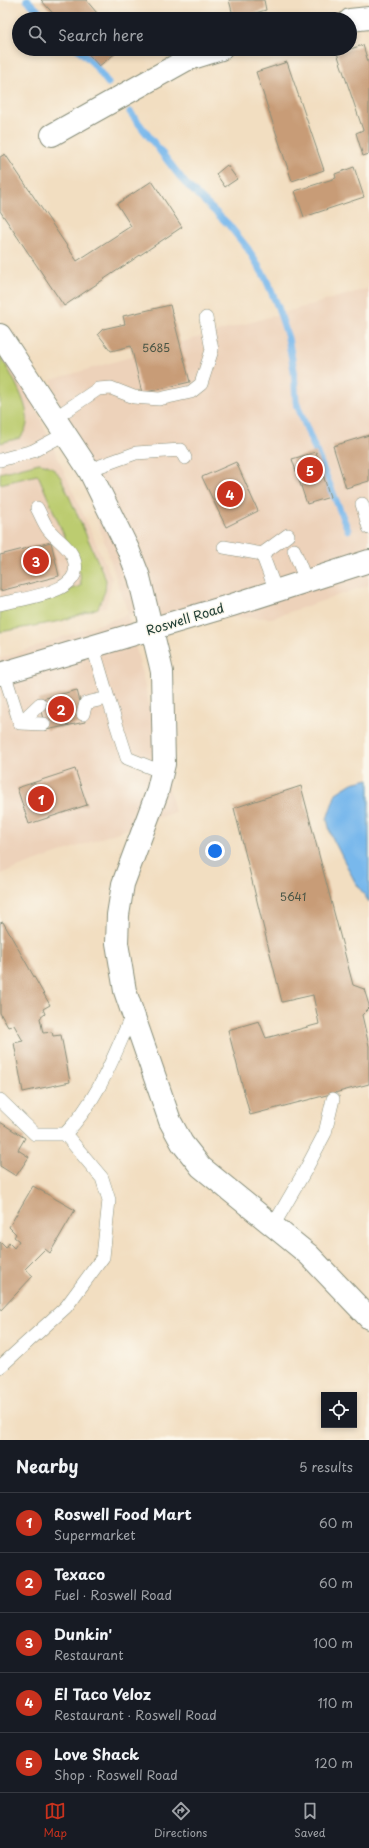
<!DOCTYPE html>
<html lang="en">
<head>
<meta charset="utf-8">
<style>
	body { margin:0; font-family:"Playpen Sans",sans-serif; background:#242831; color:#f1f3f6 }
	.controls { position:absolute; right:12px; bottom:12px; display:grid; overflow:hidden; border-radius:0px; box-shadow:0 2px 6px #0003 }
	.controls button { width:36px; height:36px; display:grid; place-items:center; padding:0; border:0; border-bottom:1px solid #363941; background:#171b24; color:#f1f3f6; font:20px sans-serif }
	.you { position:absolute; left:215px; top:851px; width:14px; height:14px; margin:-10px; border:3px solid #fff; border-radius:50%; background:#1a73e8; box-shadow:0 0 0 6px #1a73e833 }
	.badge { display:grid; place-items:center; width:26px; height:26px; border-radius:50%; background:#c8321e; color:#fff; font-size:13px; font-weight:700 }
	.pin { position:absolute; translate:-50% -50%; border:2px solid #fff; box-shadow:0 1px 4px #0006 }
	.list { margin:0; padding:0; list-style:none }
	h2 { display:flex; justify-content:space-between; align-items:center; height:52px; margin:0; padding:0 16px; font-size:17px }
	h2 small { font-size:13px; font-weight:400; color:#9ea1a6 }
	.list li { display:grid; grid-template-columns:26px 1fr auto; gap:12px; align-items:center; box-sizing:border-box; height:60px; padding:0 16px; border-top:1px solid #363941 }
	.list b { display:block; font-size:15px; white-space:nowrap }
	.list p { margin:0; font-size:13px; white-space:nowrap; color:#9ea1a6 }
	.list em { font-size:13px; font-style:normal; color:#9ea1a6 }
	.icon { flex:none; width:22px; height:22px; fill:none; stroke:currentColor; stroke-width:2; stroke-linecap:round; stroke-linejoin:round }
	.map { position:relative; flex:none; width:369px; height:1440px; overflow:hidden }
	.search { position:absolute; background:#171b24; box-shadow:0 2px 6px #0003; left:12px; right:12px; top:12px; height:44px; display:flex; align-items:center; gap:10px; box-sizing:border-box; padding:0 14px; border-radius:22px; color:#9ea1a6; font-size:15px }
	.sheet { height:352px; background:#171b24 }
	nav { display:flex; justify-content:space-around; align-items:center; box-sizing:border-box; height:56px; border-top:1px solid #363941; background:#171b24; font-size:11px; color:#9ea1a6 }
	nav a { display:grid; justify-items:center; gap:2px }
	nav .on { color:#c8321e }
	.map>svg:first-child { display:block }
	.built { fill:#edd2ba }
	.green { fill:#bccc6f; stroke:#6e8452 }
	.water { fill:#78b8ec; stroke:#4c7a90 }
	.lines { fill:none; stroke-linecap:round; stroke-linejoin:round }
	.stream { stroke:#78b8ec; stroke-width:7 }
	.building { fill:#c89c77 }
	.lane-casing { stroke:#888e7a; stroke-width:14 }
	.street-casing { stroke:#888e7a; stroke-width:24 }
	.primary-casing { stroke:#888e7a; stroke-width:24 }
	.lane { stroke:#fff; stroke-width:13 }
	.street { stroke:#fff; stroke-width:22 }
	.primary { stroke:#fff; stroke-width:22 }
	.labels { text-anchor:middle; stroke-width:3; stroke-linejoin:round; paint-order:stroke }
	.number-label { font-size:11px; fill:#495545 }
	.street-label { font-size:13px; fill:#1f3d34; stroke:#fbf7ec }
</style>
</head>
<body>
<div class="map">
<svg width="369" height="1440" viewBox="0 0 369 1440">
	<rect width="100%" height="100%" fill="#fbf7ec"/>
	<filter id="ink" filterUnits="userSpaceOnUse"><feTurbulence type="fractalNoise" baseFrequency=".025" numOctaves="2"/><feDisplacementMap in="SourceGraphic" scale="8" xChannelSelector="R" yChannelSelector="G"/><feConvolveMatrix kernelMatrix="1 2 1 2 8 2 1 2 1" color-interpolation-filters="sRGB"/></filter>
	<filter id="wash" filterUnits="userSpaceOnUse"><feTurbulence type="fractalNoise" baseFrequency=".012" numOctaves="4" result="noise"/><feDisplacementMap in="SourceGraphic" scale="16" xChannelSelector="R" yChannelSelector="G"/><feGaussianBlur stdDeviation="0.9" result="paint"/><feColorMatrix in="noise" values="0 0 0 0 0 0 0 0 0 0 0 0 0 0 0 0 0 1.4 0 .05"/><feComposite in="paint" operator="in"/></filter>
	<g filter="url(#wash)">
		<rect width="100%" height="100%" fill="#f2dec1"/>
		<path class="built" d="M369 288V585L272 618 128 615 175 812 0 874V659L128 614 51 380Z
			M0 351 31 397 112 579 106 607 0 628Z"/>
		<path class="green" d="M0 354C9 372 30 404 27 424 26 429 23 434 20 438L0 443Z
			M39 463C51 465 54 468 61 478L106 580 105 591 98 608 61 621 0 632V607L78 587 81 585 80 573 39 477 37 475 0 484V473Z"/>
		<path class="water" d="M369 779V902L354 880 331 835 327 819 336 793 352 783Z"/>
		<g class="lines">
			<path class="stream" d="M27 0 47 19
				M78 49 93 63 108 83
				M130 112 185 183 228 224 248 249 265 277 278 307 288 338 294 370 296 402 348 530"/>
		</g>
		<g id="blocks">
			<path class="building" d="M41 0H86L102 19H58Z
				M229 0H264L266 10 234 19Z
				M363 45 369 65V154L363 156 356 133 363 130 337 53Z
				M84 49H121L99 66Z
				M287 62 324 170 292 181 256 72Z
				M5 154 77 261 131 226 117 204 152 181 182 227 64 306 0 211V157Z
				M227 165 237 179 225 187 216 174Z
				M354 167 364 197 304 217 295 191 336 178 335 174Z
				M170 305 190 382 142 393 131 346 111 351 98 334 103 329 125 324 123 316Z
				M369 435V481L346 488 333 446Z
				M316 452 330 497 307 504 292 459Z
				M236 462 258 511 226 527 202 477Z
				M51 542 59 576 0 591V555Z
				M77 690 85 722 46 730 38 700Z
				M75 769 87 805 29 824 17 788Z
				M301 786 353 985 364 989 369 1005V1008L362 1015 369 1046V1084L250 1115 228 1030 259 1021 266 1038 319 1024 313 995 282 1002 234 808Z
				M3 922 50 1005 43 1009 45 1014 40 1018 43 1033 52 1032 53 1036 61 1035 70 1082 23 1092 14 1043 23 1041 14 1025 8 1027 0 1013V923Z
				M0 1122 25 1138 18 1150 29 1157 16 1176 0 1166Z
				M33 1186 75 1210 50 1253 45 1249 25 1269 33 1276 0 1311V1242L6 1248 9 1243 14 1248 19 1241 14 1237 16 1234 9 1227Z"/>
		</g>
	</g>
	<g filter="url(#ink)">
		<use href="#blocks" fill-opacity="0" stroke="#888e7a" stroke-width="1"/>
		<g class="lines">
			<defs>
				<path id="lane" d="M55 418 98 389 111 388 134 397 159 399 191 392 201 384 212 350 206 318
					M0 460 33 451 65 434
					M89 470 136 453 181 450 185 458
					M362 504 369 528
					M224 547 262 554 276 591
					M294 550 306 581
					M262 554 288 535
					M0 604C23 598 92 593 72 555 67 545 56 539 49 530 44 524 41 515 37 508
					M93 647 108 698
					M4 673 20 723 44 724
					M83 714 86 703 108 698 127 758 162 772
					M20 723 40 704
					M0 1100 35 1134H65
					M273 1226 306 1169 325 1133 333 1099
					M0 1367 66 1307 103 1257 109 1200 102 1178 65 1134C99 1099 113 1057 133 1013"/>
				<path id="street" d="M350 20 369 18
					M52 135 186 60 221 49
					M0 335 89 470 128 549 139 577 160 663 162 672 164 764 157 793 123 884 118 915 117 943 125 991 170 1121 182 1143 201 1167 309 1255 369 1318"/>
				<path id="primary" d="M0 674 232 605 369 561"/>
			</defs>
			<use href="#lane" class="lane-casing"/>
			<use href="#street" class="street-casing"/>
			<use href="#primary" class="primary-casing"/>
			<use href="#lane" class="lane"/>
			<use href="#street" class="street"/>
			<use href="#primary" class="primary"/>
		</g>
	</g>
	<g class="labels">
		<g class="number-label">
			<text x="156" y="352">5685</text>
			<text x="293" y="901">5641</text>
		</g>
		<g class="street-label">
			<text transform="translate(185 619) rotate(-17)" y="5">Roswell Road</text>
		</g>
	</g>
</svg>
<div class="controls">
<button><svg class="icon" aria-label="locate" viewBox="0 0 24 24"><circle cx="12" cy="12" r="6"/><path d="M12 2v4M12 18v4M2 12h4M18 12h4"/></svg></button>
</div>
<div class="you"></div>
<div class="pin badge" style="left:41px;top:799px">1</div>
<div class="pin badge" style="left:61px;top:709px">2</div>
<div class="pin badge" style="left:36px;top:561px">3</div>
<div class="pin badge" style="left:230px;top:494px">4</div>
<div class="pin badge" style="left:310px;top:470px">5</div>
<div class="search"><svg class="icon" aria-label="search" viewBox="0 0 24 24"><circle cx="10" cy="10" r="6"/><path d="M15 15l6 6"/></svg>Search here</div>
</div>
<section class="sheet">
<h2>Nearby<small>5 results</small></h2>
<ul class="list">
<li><span class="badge">1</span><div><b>Roswell Food Mart</b><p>Supermarket</p></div><em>60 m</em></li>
<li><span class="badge">2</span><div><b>Texaco</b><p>Fuel · Roswell Road</p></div><em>60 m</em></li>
<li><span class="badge">3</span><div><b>Dunkin'</b><p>Restaurant</p></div><em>100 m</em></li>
<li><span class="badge">4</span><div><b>El Taco Veloz</b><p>Restaurant · Roswell Road</p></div><em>110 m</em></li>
<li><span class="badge">5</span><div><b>Love Shack</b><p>Shop · Roswell Road</p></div><em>120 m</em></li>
</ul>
</section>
<nav>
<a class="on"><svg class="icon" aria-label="map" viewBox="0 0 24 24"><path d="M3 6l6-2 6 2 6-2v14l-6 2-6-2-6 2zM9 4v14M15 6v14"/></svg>Map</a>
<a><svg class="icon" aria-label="directions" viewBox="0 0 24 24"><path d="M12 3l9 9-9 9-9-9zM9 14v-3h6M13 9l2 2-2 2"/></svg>Directions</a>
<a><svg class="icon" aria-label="saved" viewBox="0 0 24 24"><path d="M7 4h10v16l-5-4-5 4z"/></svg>Saved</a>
</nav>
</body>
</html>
